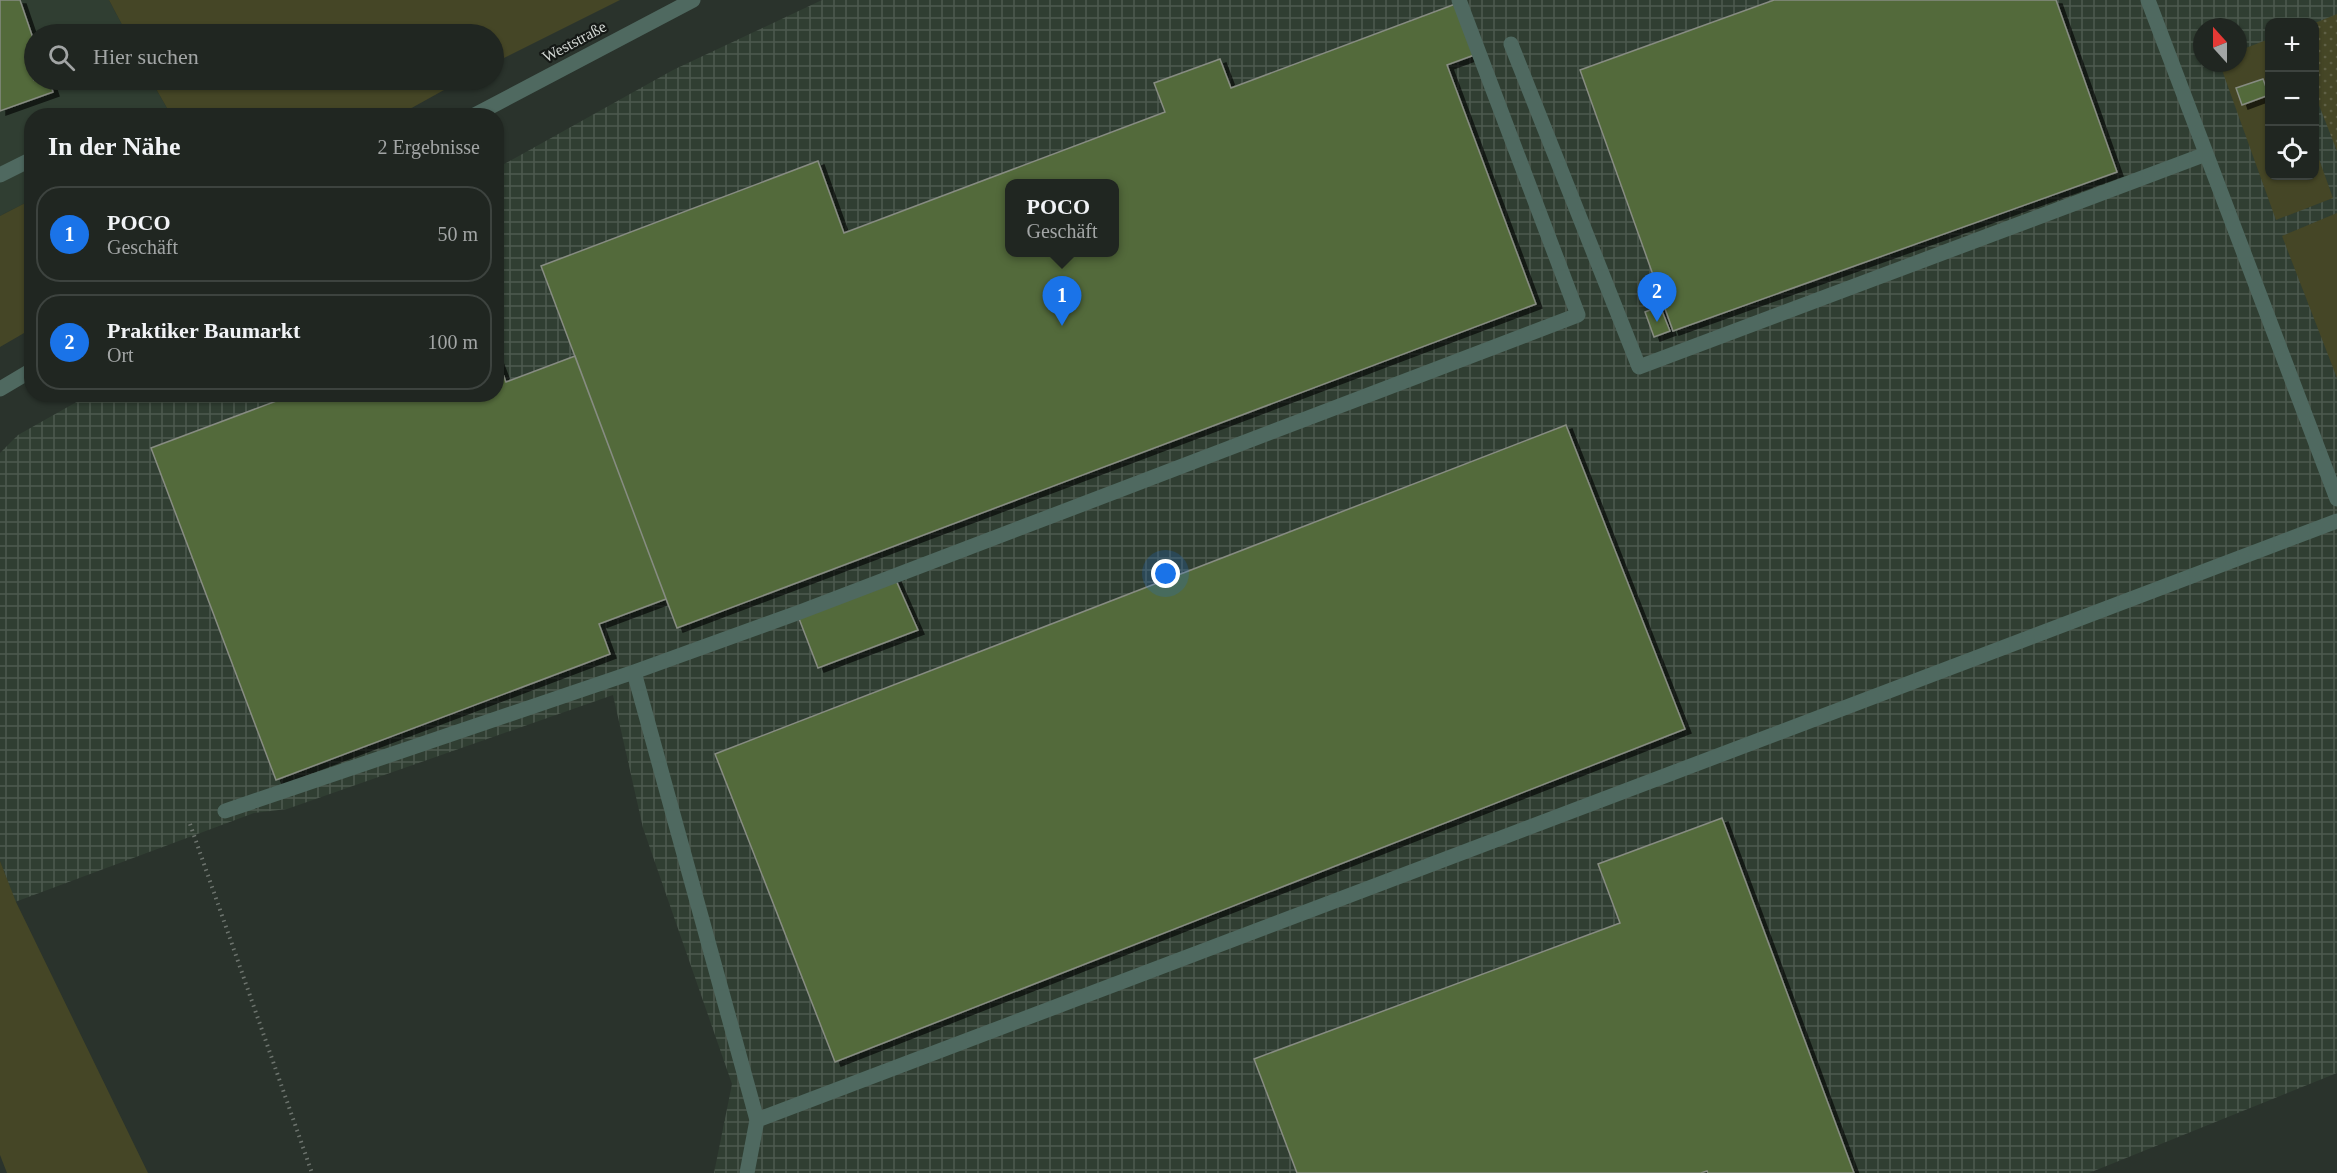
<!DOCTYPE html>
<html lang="de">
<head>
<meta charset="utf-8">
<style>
	body { margin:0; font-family:"Times New Roman",serif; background:#2d322e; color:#f1f3f6 }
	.controls { position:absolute; right:18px; top:18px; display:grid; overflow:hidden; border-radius:12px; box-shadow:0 2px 4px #0004 }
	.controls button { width:54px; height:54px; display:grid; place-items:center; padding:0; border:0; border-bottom:2px solid #3d433f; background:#202621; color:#f1f3f6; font:30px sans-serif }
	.compass { position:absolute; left:2193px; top:18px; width:54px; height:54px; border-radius:50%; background:#202621; box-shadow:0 2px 4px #0004; rotate:339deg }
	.you { position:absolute; left:1166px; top:574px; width:21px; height:21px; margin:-15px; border:4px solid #fff; border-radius:50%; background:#1a73e8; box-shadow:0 0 0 9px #1a73e833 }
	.badge { display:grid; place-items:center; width:39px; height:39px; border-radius:50%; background:#1a73e8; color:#fff; font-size:20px; font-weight:700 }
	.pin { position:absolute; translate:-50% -50px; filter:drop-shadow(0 2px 3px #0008) }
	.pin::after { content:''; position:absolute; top:32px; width:21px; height:18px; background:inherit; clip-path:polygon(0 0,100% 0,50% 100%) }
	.popup { position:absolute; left:1005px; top:179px; width:114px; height:78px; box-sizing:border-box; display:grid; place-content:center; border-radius:12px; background:#202621; filter:drop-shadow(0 2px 4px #0005); font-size:20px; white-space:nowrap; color:#a2a5a5 }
	.popup b { font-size:22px; color:#f1f3f6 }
	.popup::after { content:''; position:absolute; left:50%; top:100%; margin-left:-12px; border:12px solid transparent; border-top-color:#202621 }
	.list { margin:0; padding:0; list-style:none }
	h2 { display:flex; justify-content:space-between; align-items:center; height:78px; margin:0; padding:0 24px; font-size:26px }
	h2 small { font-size:20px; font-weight:400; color:#a2a5a5 }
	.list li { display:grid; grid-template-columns:39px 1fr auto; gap:18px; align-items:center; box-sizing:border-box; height:96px; margin:0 12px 12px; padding:0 12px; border:2px solid #3d433f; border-radius:24px }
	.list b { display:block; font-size:22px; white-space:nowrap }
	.list p { margin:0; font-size:20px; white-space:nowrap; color:#a2a5a5 }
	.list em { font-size:20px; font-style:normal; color:#a2a5a5 }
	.icon { flex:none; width:33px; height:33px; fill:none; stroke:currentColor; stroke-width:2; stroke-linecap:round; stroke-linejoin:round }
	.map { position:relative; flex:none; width:2337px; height:1173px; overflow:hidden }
	.search { position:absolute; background:#202621; box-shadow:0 2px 4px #0004; left:24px; top:24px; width:480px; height:66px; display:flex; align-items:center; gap:15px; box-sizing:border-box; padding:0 21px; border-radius:33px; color:#a2a5a5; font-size:22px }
	.panel { position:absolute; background:#202621; box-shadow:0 2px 4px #0004; left:24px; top:108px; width:480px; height:294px; border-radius:24px }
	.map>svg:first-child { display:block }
	.built { fill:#303e32 }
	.industrial { fill:url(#industrial-grid); fill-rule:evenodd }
	.green { fill:#454626 }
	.park { fill:url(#park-dots) }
	.building { fill:#536b3b; stroke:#878c82; stroke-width:1.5; fill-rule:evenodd; filter:url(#shadow) }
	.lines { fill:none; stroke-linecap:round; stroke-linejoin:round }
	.path { stroke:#6d746e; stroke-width:4; stroke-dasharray:1.5 4.5; stroke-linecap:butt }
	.service { stroke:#4f6960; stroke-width:15 }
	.tertiary { stroke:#4f6960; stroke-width:15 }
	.labels { text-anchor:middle; stroke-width:4.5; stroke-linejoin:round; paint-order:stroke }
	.street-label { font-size:16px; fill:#d2d7d3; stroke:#151916 }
</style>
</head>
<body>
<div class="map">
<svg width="2337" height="1173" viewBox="0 0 2337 1173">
	<defs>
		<pattern id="industrial-grid" width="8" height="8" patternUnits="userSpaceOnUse" patternTransform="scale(1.5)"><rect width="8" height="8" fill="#303e32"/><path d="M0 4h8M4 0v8" fill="none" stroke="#4d594f"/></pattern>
		<pattern id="park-dots" width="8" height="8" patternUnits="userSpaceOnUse" patternTransform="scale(1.5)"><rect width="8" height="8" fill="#454626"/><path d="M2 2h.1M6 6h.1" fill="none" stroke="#5f6045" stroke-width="1.8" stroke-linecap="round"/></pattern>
		<filter id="shadow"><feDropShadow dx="6" dy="4" stdDeviation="0" flood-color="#0009"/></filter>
	</defs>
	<rect width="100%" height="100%" fill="#2a332c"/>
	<path class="built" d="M0 0H109L127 34H34V80H151L171 115 32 116 31 200 0 216Z"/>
	<path class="industrial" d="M822 0H2337V1073L2089 1173H714L732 1084 643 828 613 695 287 809 254 813 15 902 0 861V453L18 435 89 395 496 394 497 168 673 70ZM2270 22H2314V176H2270ZM2202 27H2238V63H2202ZM1010 184H1114V252H1010Z"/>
	<path class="green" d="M109 0H620L494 63V34H127Z
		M2269 39 2270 176H2314L2315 148 2333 198 2276 220 2222 70 2228 63H2238V51Z
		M151 80H462L399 115H171Z
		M31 200V329L0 347V216Z
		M2337 213V378L2282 236Z
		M0 861 16 902 148 1173H7L0 1155Z"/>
	<path class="park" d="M2337 14V151L2315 95V23Z"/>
	<path class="building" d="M0 0H20L34 41V80H49L53 92 0 111Z
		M1774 0H2056L2117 172 1673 331 1580 70Z
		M1458 3 1477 54 1447 65 1536 304 677 628 541 266 818 161 844 233 1165 112 1154 83 1220 59 1231 88ZM1010 184H1114V252H1010Z
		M2263 79 2269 95 2242 105 2236 88Z
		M1660 306 1670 331 1654 337 1645 312Z
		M496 356 506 382 575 356 666 599 599 624 610 654 276 780 151 448 295 394H496Z
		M1566 425 1685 729 835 1062 715 754Z
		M895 578 918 630 818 668 798 616Z
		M1722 818 1854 1173H1708L1707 1171 1701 1173H1297L1254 1059 1620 923 1598 864Z"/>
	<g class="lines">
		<path class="path" d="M190 824 312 1173"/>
		<path class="service" d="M2148 0 2337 499
			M1511 44 1639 367 2206 154
			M0 175 32 159
			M634 672 757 1120 747 1173
			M225 811 634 672 800 612 1578 315 1459 0
			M757 1120 2337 521"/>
		<path class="tertiary" d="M473 116 693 0
			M0 389 32 370"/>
	</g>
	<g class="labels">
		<g class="street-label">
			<text transform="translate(574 41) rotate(-28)" y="6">Weststraße</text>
		</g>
	</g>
</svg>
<div class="controls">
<button>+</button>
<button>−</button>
<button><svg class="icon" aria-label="locate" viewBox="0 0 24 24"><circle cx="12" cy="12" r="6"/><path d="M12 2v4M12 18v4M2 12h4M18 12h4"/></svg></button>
</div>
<svg class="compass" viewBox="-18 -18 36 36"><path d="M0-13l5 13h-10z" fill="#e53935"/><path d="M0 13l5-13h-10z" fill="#a2a5a5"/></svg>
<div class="you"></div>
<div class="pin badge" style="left:1062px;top:326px">1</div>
<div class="popup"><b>POCO</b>Geschäft</div>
<div class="pin badge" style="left:1657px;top:322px">2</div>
<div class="search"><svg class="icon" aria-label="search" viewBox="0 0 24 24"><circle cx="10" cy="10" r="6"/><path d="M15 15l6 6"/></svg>Hier suchen</div>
<section class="panel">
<h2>In der Nähe<small>2 Ergebnisse</small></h2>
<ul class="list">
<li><span class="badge">1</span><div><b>POCO</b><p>Geschäft</p></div><em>50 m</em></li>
<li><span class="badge">2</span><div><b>Praktiker Baumarkt</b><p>Ort</p></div><em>100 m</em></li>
</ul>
</section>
</div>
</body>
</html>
